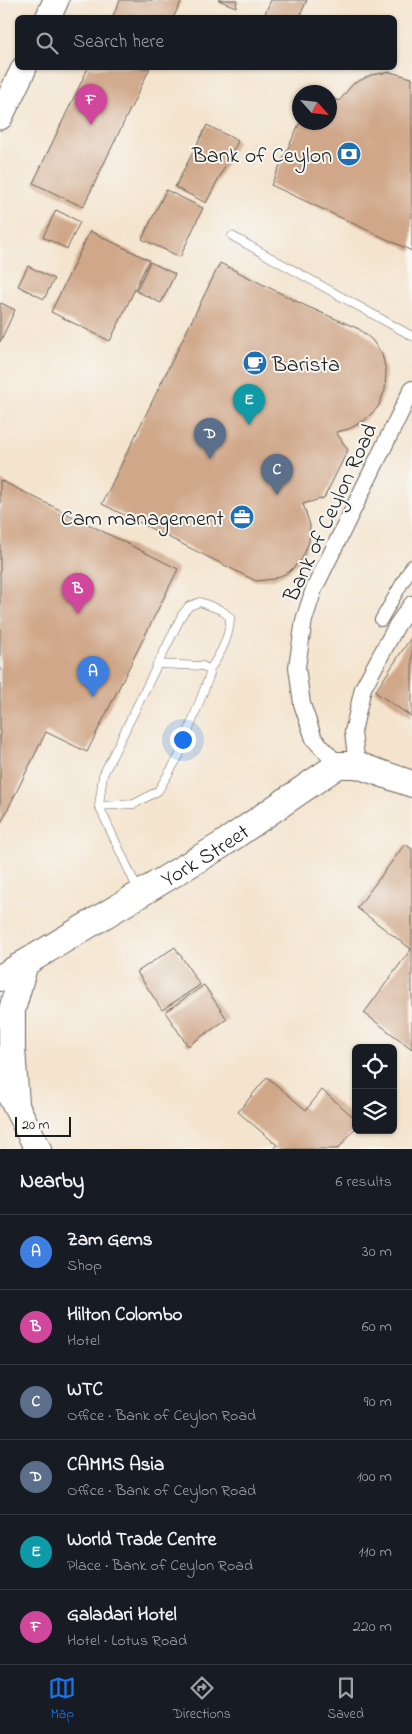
<!DOCTYPE html>
<html lang="en">
<head>
<meta charset="utf-8">
<style>
	body { margin:0; font-family:"Indie Flower",sans-serif; background:#20242c; color:#f1f3f6 }
	.controls { position:absolute; right:15px; bottom:15px; display:grid; overflow:hidden; border-radius:8px; box-shadow:0 1px 4px #0004 }
	.controls button { width:45px; height:45px; display:grid; place-items:center; padding:0; border:0; border-bottom:1px solid #363941; background:#171b24; color:#f1f3f6; font:25px sans-serif }
	.compass { position:absolute; left:292px; top:85px; width:45px; height:45px; border-radius:50%; background:#171b24; box-shadow:0 1px 4px #0004; rotate:117deg }
	.scale { position:absolute; left:15px; bottom:12px; width:56px; box-sizing:border-box; padding-left:5px; border:2px solid #1c1c1c; border-top:0; font-size:14px; line-height:18px; white-space:nowrap; color:#1c1c1c; -webkit-text-stroke:4px #f6f6f2; paint-order:stroke }
	.you { position:absolute; left:182px; top:739px; width:18px; height:18px; margin:-12px; border:4px solid #fff; border-radius:50%; background:#1a73e8; box-shadow:0 0 0 8px #1a73e833 }
	.badge { display:grid; place-items:center; width:32px; height:32px; border-radius:50%; background:#1a73e8; color:#fff; font-size:16px; font-weight:700 }
	.pin { position:absolute; translate:-50% -41px; filter:drop-shadow(0 1px 2px #0008) }
	.pin::after { content:''; position:absolute; top:26px; width:18px; height:15px; background:inherit; clip-path:polygon(0 0,100% 0,50% 100%) }
	.list { margin:0; padding:0; list-style:none }
	h2 { display:flex; justify-content:space-between; align-items:center; height:65px; margin:0; padding:0 20px; font-size:21px }
	h2 small { font-size:16px; font-weight:400; color:#9ea1a6 }
	.list li { display:grid; grid-template-columns:32px 1fr auto; gap:15px; align-items:center; box-sizing:border-box; height:75px; padding:0 20px; border-top:1px solid #363941 }
	.list b { display:block; font-size:19px; white-space:nowrap }
	.list p { margin:0; font-size:16px; white-space:nowrap; color:#9ea1a6 }
	.list em { font-size:16px; font-style:normal; color:#9ea1a6 }
	.icon { flex:none; width:28px; height:28px; fill:none; stroke:currentColor; stroke-width:2; stroke-linecap:round; stroke-linejoin:round }
	.map { position:relative; flex:none; width:412px; height:1149px; overflow:hidden }
	.search { position:absolute; background:#171b24; box-shadow:0 1px 4px #0004; left:15px; right:15px; top:15px; height:55px; display:flex; align-items:center; gap:12px; box-sizing:border-box; padding:0 18px; border-radius:8px; color:#9ea1a6; font-size:19px }
	.sheet { height:515px; background:#171b24 }
	nav { display:flex; justify-content:space-around; align-items:center; box-sizing:border-box; height:70px; border-top:1px solid #363941; background:#171b24; font-size:14px; color:#9ea1a6 }
	nav a { display:grid; justify-items:center; gap:2px }
	nav .on { color:#1a73e8 }
	.map>svg:first-child { display:block }
	.building { fill:#d0a789 }
	.lines { fill:none; stroke-linecap:round; stroke-linejoin:round }
	.service-casing { stroke:#68625a; stroke-width:9 }
	.pedestrian-casing { stroke:#68625a; stroke-width:14 }
	.minor-casing { stroke:#68625a; stroke-width:18 }
	.primary-casing { stroke:#68625a; stroke-width:27 }
	.trunk-casing { stroke:#68625a; stroke-width:28 }
	.service { stroke:#fff; stroke-width:8 }
	.pedestrian { stroke:#fff; stroke-width:12 }
	.minor { stroke:#fff; stroke-width:16 }
	.primary { stroke:#fff; stroke-width:25 }
	.trunk { stroke:#fff; stroke-width:26 }
	.labels { text-anchor:middle; stroke-width:4; stroke-linejoin:round; paint-order:stroke }
	.poi-label { font-size:22px; fill:#1c1c1c; stroke:#f6f6f2; text-anchor:end }
	.street-label { font-size:22px; fill:#1c1c1c; stroke:#f6f6f2 }
</style>
</head>
<body>
<div class="map">
<svg width="412" height="1149" viewBox="0 0 412 1149">
	<rect width="100%" height="100%" fill="#f6f6f2"/>
	<filter id="ink" filterUnits="userSpaceOnUse"><feTurbulence type="fractalNoise" baseFrequency=".02" numOctaves="2"/><feDisplacementMap in="SourceGraphic" scale="10" xChannelSelector="R" yChannelSelector="G"/><feConvolveMatrix kernelMatrix="1 2 1 2 8 2 1 2 1" color-interpolation-filters="sRGB"/></filter>
	<filter id="wash" filterUnits="userSpaceOnUse"><feTurbulence type="fractalNoise" baseFrequency=".0096" numOctaves="4" result="noise"/><feDisplacementMap in="SourceGraphic" scale="20" xChannelSelector="R" yChannelSelector="G"/><feGaussianBlur stdDeviation="1.12" result="paint"/><feColorMatrix in="noise" values="0 0 0 0 0 0 0 0 0 0 0 0 0 0 0 0 0 1.4 0 .05"/><feComposite in="paint" operator="in"/></filter>
	<g filter="url(#wash)">
		<rect width="100%" height="100%" fill="#f4e4ce"/>
		<g id="blocks">
			<path class="building" d="M120 0H182L173 18H112Z
				M218 0H237L236 7Z
				M271 0H307L299 18H263Z
				M88 68H150L83 207 33 183Z
				M390 72 412 78V251L271 185 300 122H330V97L339 101 353 84 371 75Z
				M207 125 238 141 206 203 175 187Z
				M166 190 203 208 180 257 142 239Z
				M56 210 80 222 67 249 43 237Z
				M90 231 149 260 110 341 51 312Z
				M150 262 175 274 161 303 136 291Z
				M220 263 306 306 359 329 372 340 382 354 386 371 385 390 378 407 365 420 349 429 336 432 348 450 324 498 303 504 310 525 309 542 302 559 289 572 274 579 256 581 102 504Z
				M28 266 54 279 44 299 18 286Z
				M1 303 15 310 0 342V305Z
				M0 480 178 569 87 752 46 732 0 825Z
				M412 636V717L375 692Z
				M405 844 412 849V1049L364 1013 411 949 357 908Z
				M175 947 200 985 162 1010 137 972Z
				M204 985 227 1019 188 1046 165 1012Z
				M267 1077 306 1110 322 1090 356 1119V1127L338 1149H274L277 1145 238 1112Z"/>
		</g>
	</g>
	<g filter="url(#ink)">
		<use href="#blocks" fill-opacity="0" stroke="#68625a" stroke-width="1"/>
		<g class="lines">
			<defs>
				<path id="service" d="M232 236 412 336
					M99 806 134 804 158 791 179 756 210 674 209 670 203 666 157 664
					M138 890 99 806 103 775 182 615 189 606 200 602 221 610 230 617C230 637 221 654 209 670"/>
				<path id="pedestrian" d="M381 620 412 566"/>
				<path id="minor" d="M338 765 314 739 302 704 297 667 304 620 314 589 412 389
					M357 765 353 732 363 688 397 625 412 604"/>
				<path id="primary" d="M48 18 56 0
					M0 117 24 68"/>
				<g id="trunk">
					<path id="s1" d="M0 978 220 846 338 765H357L412 784"/>
					<path d="M7 1089 38 1149"/>
					<path d="M16 1104 12 1049V1010L25 963"/>
				</g>
			</defs>
			<use href="#service" class="service-casing"/>
			<use href="#pedestrian" class="pedestrian-casing"/>
			<use href="#minor" class="minor-casing"/>
			<use href="#primary" class="primary-casing"/>
			<use href="#trunk" class="trunk-casing"/>
			<use href="#service" class="service"/>
			<use href="#pedestrian" class="pedestrian"/>
			<use href="#minor" class="minor"/>
			<use href="#primary" class="primary"/>
			<use href="#trunk" class="trunk"/>
		</g>
	</g>
	<defs>
		<symbol id="bank-disc" viewBox="-11 -11 22 22"><circle r="9.5" fill="#1f6fb2" stroke="#f6f6f2"/><path d="M-6-4H6V4H-6ZM0-2.3a2.3 2.3 0 1 0 0 4.6a2.3 2.3 0 1 0 0-4.6Z" fill="#fff"/></symbol>
		<symbol id="cafe-disc" viewBox="-11 -11 22 22"><circle r="9.5" fill="#1f6fb2" stroke="#f6f6f2"/><path d="M-5.5-4.5H6V0H3Q3 3.5 0 3.5H-2.5Q-5.5 3.5-5.5 0ZM3-3.2v2h1.7v-2ZM-6 4.5H4V6H-6Z" fill="#fff"/></symbol>
		<symbol id="office-disc" viewBox="-11 -11 22 22"><circle r="9.5" fill="#1f6fb2" stroke="#f6f6f2"/><path d="M-6-3h4V-5.5h4V-3h4V5H-6ZM-1-4.5V-3h2v-1.5ZM-6 0V1H6V0Z" fill="#fff"/></symbol>
	</defs>
	<g fill-rule="evenodd">
		<use href="#bank-disc" x="335" y="140" width="28" height="28"/>
		<use href="#cafe-disc" x="241" y="349" width="28" height="28"/>
		<use href="#office-disc" x="228" y="503" width="28" height="28"/>
	</g>
	<g class="labels">
		<g class="poi-label">
			<text x="332" y="162">Bank of Ceylon</text>
			<text x="272" y="371" text-anchor="start">Barista</text>
			<text x="224" y="525">Cam management</text>
		</g>
		<g class="street-label">
			<text transform="translate(329 512) rotate(-65)" y="8">Bank of Ceylon Road</text>
			<text dy="8" stroke="none"><textPath href="#s1" startOffset="239">York Street</textPath></text>
		</g>
	</g>
</svg>
<div class="controls">
<button><svg class="icon" aria-label="locate" viewBox="0 0 24 24"><circle cx="12" cy="12" r="6"/><path d="M12 2v4M12 18v4M2 12h4M18 12h4"/></svg></button>
<button><svg class="icon" aria-label="layers" viewBox="0 0 24 24"><path d="M12 4l9 5-9 5-9-5zM3 14l9 5 9-5"/></svg></button>
</div>
<svg class="compass" viewBox="-18 -18 36 36"><path d="M0-13l5 13h-10z" fill="#e53935"/><path d="M0 13l5-13h-10z" fill="#9ea1a6"/></svg>
<div class="scale">20 m</div>
<div class="you"></div>
<div class="pin badge" style="left:93px;top:697px;background:#3f7fe0">A</div>
<div class="pin badge" style="left:78px;top:614px;background:#d1479c">B</div>
<div class="pin badge" style="left:277px;top:495px;background:#5c6f8a">C</div>
<div class="pin badge" style="left:210px;top:459px;background:#5c6f8a">D</div>
<div class="pin badge" style="left:249px;top:425px;background:#0f9aa8">E</div>
<div class="pin badge" style="left:91px;top:125px;background:#d1479c">F</div>
<div class="search"><svg class="icon" aria-label="search" viewBox="0 0 24 24"><circle cx="10" cy="10" r="6"/><path d="M15 15l6 6"/></svg>Search here</div>
</div>
<section class="sheet">
<h2>Nearby<small>6 results</small></h2>
<ul class="list">
<li><span class="badge" style="background:#3f7fe0">A</span><div><b>Zam Gems</b><p>Shop</p></div><em>30 m</em></li>
<li><span class="badge" style="background:#d1479c">B</span><div><b>Hilton Colombo</b><p>Hotel</p></div><em>60 m</em></li>
<li><span class="badge" style="background:#5c6f8a">C</span><div><b>WTC</b><p>Office · Bank of Ceylon Road</p></div><em>90 m</em></li>
<li><span class="badge" style="background:#5c6f8a">D</span><div><b>CAMMS Asia</b><p>Office · Bank of Ceylon Road</p></div><em>100 m</em></li>
<li><span class="badge" style="background:#0f9aa8">E</span><div><b>World Trade Centre</b><p>Place · Bank of Ceylon Road</p></div><em>110 m</em></li>
<li><span class="badge" style="background:#d1479c">F</span><div><b>Galadari Hotel</b><p>Hotel · Lotus Road</p></div><em>220 m</em></li>
</ul>
</section>
<nav>
<a class="on"><svg class="icon" aria-label="map" viewBox="0 0 24 24"><path d="M3 6l6-2 6 2 6-2v14l-6 2-6-2-6 2zM9 4v14M15 6v14"/></svg>Map</a>
<a><svg class="icon" aria-label="directions" viewBox="0 0 24 24"><path d="M12 3l9 9-9 9-9-9zM9 14v-3h6M13 9l2 2-2 2"/></svg>Directions</a>
<a><svg class="icon" aria-label="saved" viewBox="0 0 24 24"><path d="M7 4h10v16l-5-4-5 4z"/></svg>Saved</a>
</nav>
</body>
</html>
